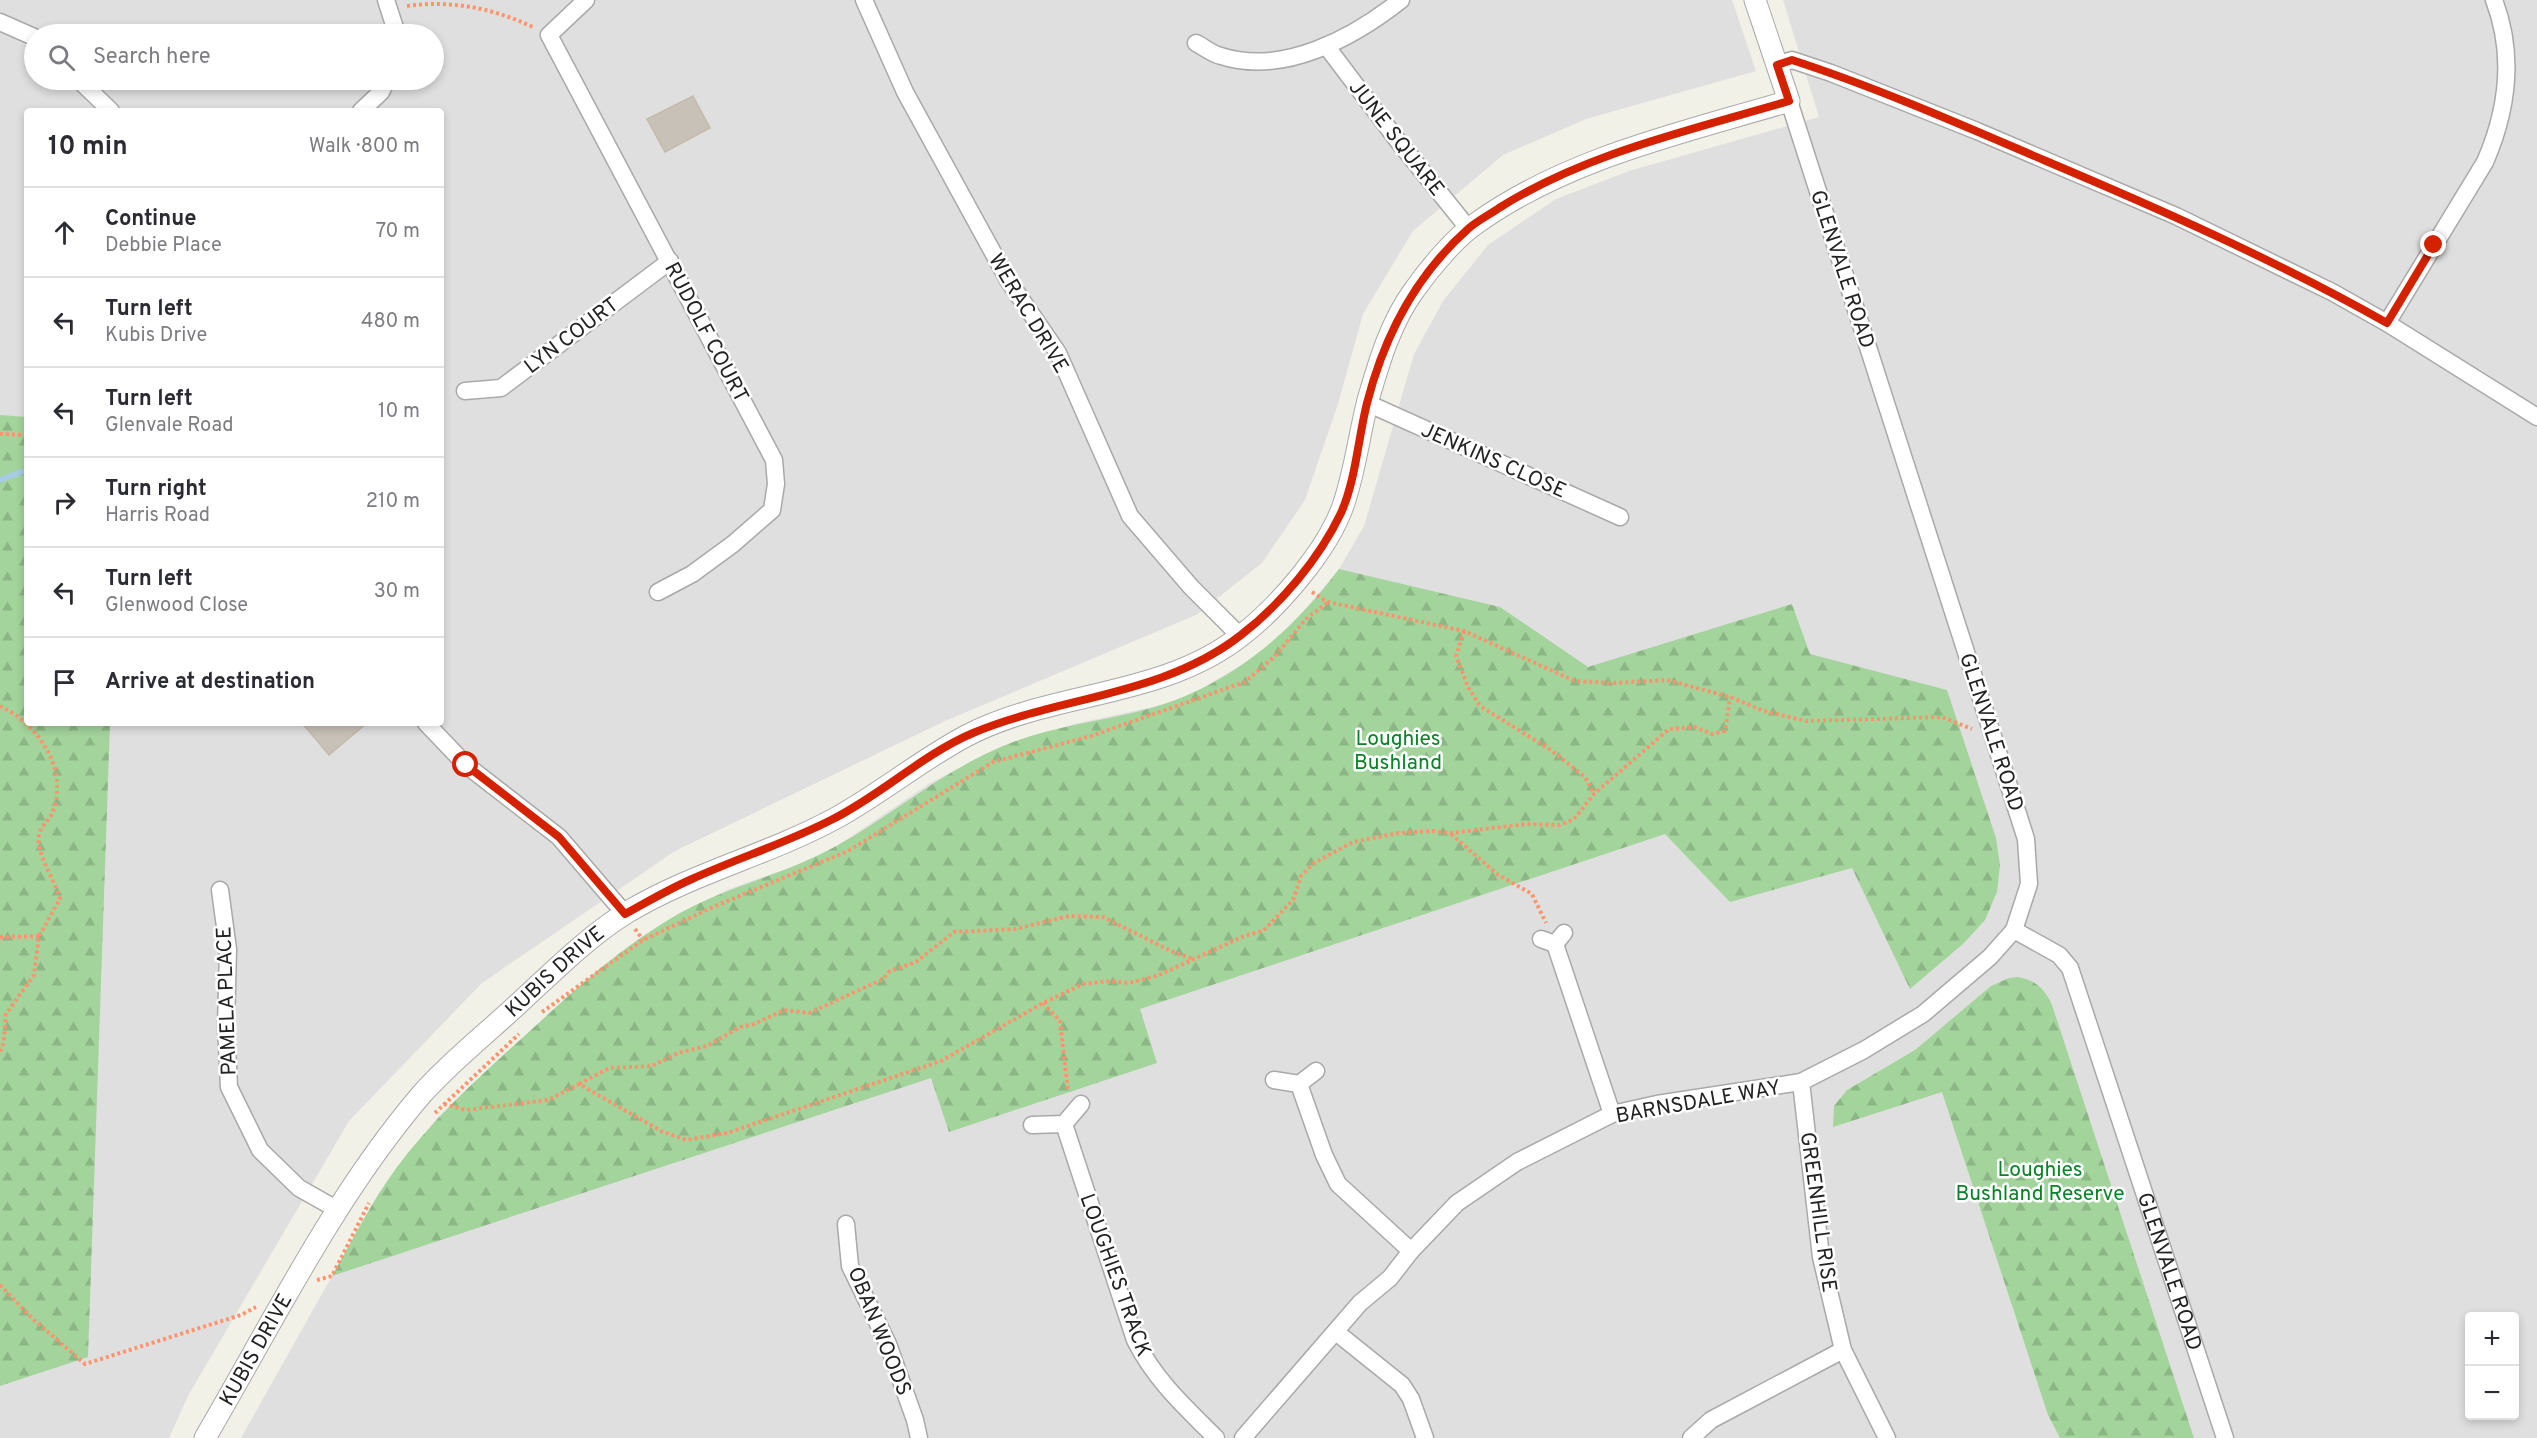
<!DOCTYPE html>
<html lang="en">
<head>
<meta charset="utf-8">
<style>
	body { margin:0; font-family:Overpass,sans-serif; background:#f7f7f7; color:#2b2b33 }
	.controls { position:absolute; right:18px; bottom:18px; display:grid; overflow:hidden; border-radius:6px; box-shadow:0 3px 9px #0003 }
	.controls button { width:54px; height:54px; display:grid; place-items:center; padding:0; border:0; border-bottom:2px solid #e1e1e2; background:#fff; color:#2b2b33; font:30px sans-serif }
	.stop { position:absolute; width:18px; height:18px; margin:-14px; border:4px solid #d42200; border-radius:50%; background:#fff }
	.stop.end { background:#d42200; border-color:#fff; box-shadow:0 2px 6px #0008 }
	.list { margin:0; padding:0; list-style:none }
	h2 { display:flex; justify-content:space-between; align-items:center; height:78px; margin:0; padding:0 24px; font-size:26px }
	h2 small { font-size:20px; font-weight:400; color:#7c7c81 }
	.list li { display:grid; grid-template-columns:39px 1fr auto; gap:18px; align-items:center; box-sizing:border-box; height:90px; padding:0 24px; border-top:2px solid #e1e1e2 }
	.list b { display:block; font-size:22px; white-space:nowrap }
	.list p { margin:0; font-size:20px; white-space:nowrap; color:#7c7c81 }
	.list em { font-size:20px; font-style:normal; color:#7c7c81 }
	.icon { flex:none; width:33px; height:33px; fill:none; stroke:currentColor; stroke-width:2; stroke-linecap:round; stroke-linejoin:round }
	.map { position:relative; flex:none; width:2537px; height:1438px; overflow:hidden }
	.search { position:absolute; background:#fff; box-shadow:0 3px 9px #0003; left:24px; top:24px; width:420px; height:66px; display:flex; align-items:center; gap:15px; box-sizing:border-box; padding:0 21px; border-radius:33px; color:#7c7c81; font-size:22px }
	.panel { position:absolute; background:#fff; box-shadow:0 3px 9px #0003; left:24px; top:108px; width:420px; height:618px; border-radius:6px }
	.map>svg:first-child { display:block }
	.residential { fill:#e0dfdf; fill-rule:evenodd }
	.forest { fill:url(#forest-firs) }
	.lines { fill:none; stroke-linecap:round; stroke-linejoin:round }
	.stream { stroke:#a7cbe2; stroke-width:6 }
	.building { fill:#c8c1b7; stroke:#c5baaa; stroke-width:1.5 }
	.minor-casing { stroke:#a9a9a9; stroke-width:19 }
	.tertiary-casing { stroke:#a9a9a9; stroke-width:23 }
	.path { stroke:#ff936d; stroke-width:4; stroke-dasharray:3 3; stroke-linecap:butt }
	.minor { stroke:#fff; stroke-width:16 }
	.tertiary { stroke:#fff; stroke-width:21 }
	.route { stroke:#d42200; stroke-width:8 }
	.labels { text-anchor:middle; stroke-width:5; stroke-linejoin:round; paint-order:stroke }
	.street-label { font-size:21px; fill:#222; stroke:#fff }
	.park-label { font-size:21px; fill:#078425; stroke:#fff }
</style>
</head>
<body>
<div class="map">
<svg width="2537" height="1438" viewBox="0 0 2537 1438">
	<defs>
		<pattern id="forest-firs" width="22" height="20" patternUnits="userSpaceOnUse" patternTransform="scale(1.5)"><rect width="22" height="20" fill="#a3d49b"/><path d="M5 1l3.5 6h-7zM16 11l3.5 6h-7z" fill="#8cb685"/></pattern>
	</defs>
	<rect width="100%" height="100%" fill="#f2f1e8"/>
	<path class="residential" d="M0 0H1732L1756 71 1586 119 1503 155 1413 231 1363 314 1338 404 1305 500 1262 563 1196 615 945 721 675 851 482 983 349 1121 188 1396 169 1438H0ZM34 34H434V80H34ZM27 111H441V723H27Z
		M1783 0H2537V1438H241L377 1196 437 1118 473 1083 683 912 729 889 798 865 837 846 930 783 1002 746 1074 724 1166 704 1196 692 1258 655 1289 629 1339 569 1364 526 1414 354 1443 301 1488 245 1556 199 1629 171 1819 117ZM2470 1316H2514V1416H2470Z"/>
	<path class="forest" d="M0 415 27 417V723H110L88 1357 0 1386Z
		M1339 569 1500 607 1588 667 1792 604 1810 654 1947 690 1996 838 2000 865 1997 892 1985 920 1964 943 1910 989 1852 868 1730 902 1665 834 1140 1009 1157 1063 949 1132 931 1078 332 1276C353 1239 372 1201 397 1167 433 1119 477 1079 521 1039 574 991 617 949 680 913 730 885 787 874 838 845 894 814 941 772 1001 747 1045 728 1090 723 1136 712 1222 692 1287 638 1339 569Z
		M2018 977C2035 980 2045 989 2052 1005L2194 1438H2060L2048 1415 1942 1092 1833 1127 1834 1106 1847 1090 1915 1050 1991 986 2009 978Z"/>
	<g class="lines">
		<path class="stream" d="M0 480 27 470"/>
	</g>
	<path class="building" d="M693 96 710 128 665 152 647 119Z
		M302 723H367L329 755Z"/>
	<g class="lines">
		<defs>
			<g id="minor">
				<path d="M386 0 397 34"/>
				<path d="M586 0 549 35 774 460 776 484 772 510 733 544 692 574 658 592"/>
				<path d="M864 0 905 92 1008 280 1058 353 1130 516 1191 587 1240 636"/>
				<path d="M0 22 34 37"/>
				<path d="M1196 43C1204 47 1212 54 1221 56 1283 76 1353 38 1401 0"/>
				<path d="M1327 47 1398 141 1468 228"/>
				<path d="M1777 65 1792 60 1831 73 1977 131 2176 216 2332 292 2387 323 2537 417"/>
				<path d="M79 80 111 111"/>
				<path d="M361 111 381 92 387 80"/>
				<path d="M2387 323 2485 162C2508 109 2515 55 2494 0"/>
				<path d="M465 391 501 388 670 261"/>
				<path d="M1367 403 1620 517"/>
				<path d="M426 723 466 765 559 837 625 914"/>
				<path d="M220 890 228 949 226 1026 229 1087 260 1150 299 1188 338 1210"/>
				<path id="s1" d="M2014 930 2059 955 2070 968 2225 1438"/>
				<path d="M1541 939 1555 944 1564 933"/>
				<path d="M1555 944 1612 1114"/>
				<path d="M1274 1080 1299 1084 1316 1071"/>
				<path d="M1801 1082 1821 1257 1843 1350 1887 1438"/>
				<path d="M1299 1084 1324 1155 1338 1184 1411 1251"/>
				<path d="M1064 1124 1135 1340C1155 1380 1185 1407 1216 1438"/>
				<path d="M1032 1125 1064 1124 1081 1104"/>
				<path d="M846 1224 850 1266 888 1344 915 1420 919 1438"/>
				<path d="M1336 1332 1402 1385 1411 1399 1425 1438"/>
				<path d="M1243 1438 1360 1303 1390 1278 1411 1251 1457 1203 1517 1162 1612 1114 1657 1104 1801 1082 1864 1050 1923 1014 1990 957 2014 930 2029 884 2026 839 1789 101"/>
				<path d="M1691 1438 1711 1420 1843 1350"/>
			</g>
			<g id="tertiary">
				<path id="s2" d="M205 1438C273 1322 334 1197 421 1095 450 1062 486 1034 517 1005 552 973 586 938 626 913 692 873 768 855 836 818 881 793 921 760 966 736 1054 690 1161 699 1242 635 1279 606 1327 551 1343 506 1355 472 1359 435 1368 400 1379 362 1391 321 1415 289 1429 269 1455 238 1474 225 1566 158 1682 133 1789 101L1755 0"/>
			</g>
		</defs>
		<use href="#minor" class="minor-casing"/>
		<use href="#tertiary" class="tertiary-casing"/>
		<path class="path" d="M407 6C453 0 493 8 535 28
			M0 434 27 435
			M1312 592 1328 602 1464 631 1575 681 1613 683 1667 680 1730 697 1764 711 1806 721 1942 717 1972 729
			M1464 631 1456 656 1468 687 1480 706 1551 750 1585 777 1594 794
			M0 706C38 724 69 769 53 811 51 819 40 826 39 835 35 852 55 880 60 899L39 936 34 975 6 1014 4 1041 0 1053
			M1451 834 1497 874 1532 894 1546 923
			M635 929 643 940
			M0 937 39 936
			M1043 1003 1060 1021 1068 1091
			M542 1012 643 940 713 907 848 851 993 762 1091 736 1245 682 1274 657 1306 619 1328 602
			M579 1084 609 1068 652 1066 678 1053 707 1046 740 1027 754 1024 784 1010 809 1013 883 979 890 971 916 962 954 932 1015 929 1069 916 1103 917 1175 953 1194 959
			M444 1104 466 1110 548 1100 579 1084 663 1132 686 1140 727 1133 941 1061 1043 1003 1083 984 1110 981 1129 983 1159 975 1244 936 1263 931 1293 900 1301 876 1314 863 1353 842 1399 833 1433 831 1451 833 1526 824 1560 825 1574 819 1594 794 1669 729 1695 727 1712 734 1725 731 1730 697
			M435 1113 519 1034
			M317 1280 332 1276 369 1203
			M0 1285 33 1319 85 1364 241 1315 256 1307"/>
		<use href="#minor" class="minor"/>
		<use href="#tertiary" class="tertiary"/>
	</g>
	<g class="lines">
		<path class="route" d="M466 765 559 837 625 914C647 902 669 889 692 879 738 858 786 843 831 820 880 796 923 754 973 733 1061 696 1163 696 1241 635 1281 604 1319 559 1341 513 1356 479 1358 439 1367 403 1384 337 1416 275 1468 229 1477 221 1489 215 1499 208 1586 153 1691 130 1789 101L1777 65 1792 60C1878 88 1962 125 2046 161 2162 210 2277 261 2387 323L2434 245"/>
	</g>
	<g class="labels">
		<g class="street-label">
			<text transform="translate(1397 138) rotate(52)" y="7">JUNE SQUARE</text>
			<text transform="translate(1843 269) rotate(72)" y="7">GLENVALE ROAD</text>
			<text transform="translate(1029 313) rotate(59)" y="7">WERAC DRIVE</text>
			<text transform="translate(707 332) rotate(62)" y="7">RUDOLF COURT</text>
			<text transform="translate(571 335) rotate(-37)" y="7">LYN COURT</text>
			<text transform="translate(1494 460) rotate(24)" y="7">JENKINS CLOSE</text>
			<text transform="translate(1992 732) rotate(72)" y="7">GLENVALE ROAD</text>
			<text dy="7" stroke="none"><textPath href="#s2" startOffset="588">KUBIS DRIVE</textPath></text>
			<text transform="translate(226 1001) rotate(-92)" y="7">PAMELA PLACE</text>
			<text transform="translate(1698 1101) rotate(-10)" y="7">BARNSDALE WAY</text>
			<text transform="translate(1819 1212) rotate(82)" y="7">GREENHILL RISE</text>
			<text dy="7" stroke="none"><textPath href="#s1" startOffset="388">GLENVALE ROAD</textPath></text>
			<text transform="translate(1116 1275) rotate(70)" y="7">LOUGHIES TRACK</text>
			<text transform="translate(880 1331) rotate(68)" y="7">OBAN WOODS</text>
			<text dy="7" stroke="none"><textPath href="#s2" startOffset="102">KUBIS DRIVE</textPath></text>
		</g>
		<g class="park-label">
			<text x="1398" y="745">Loughies<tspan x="1398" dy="24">Bushland</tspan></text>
			<text x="2040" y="1176">Loughies<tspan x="2040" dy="24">Bushland Reserve</tspan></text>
		</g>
	</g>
</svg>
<div class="controls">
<button>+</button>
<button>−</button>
</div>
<div class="stop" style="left:466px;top:765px"></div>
<div class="stop end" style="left:2434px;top:245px"></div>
<div class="search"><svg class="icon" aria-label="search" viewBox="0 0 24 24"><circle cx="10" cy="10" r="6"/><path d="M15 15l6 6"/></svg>Search here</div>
<section class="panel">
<h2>10 min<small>Walk · 800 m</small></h2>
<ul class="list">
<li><svg class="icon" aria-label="ahead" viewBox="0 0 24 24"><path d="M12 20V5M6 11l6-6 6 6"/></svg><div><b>Continue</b><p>Debbie Place</p></div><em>70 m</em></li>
<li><svg class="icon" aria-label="left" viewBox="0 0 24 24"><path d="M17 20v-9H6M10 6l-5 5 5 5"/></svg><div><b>Turn left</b><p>Kubis Drive</p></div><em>480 m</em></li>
<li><svg class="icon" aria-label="left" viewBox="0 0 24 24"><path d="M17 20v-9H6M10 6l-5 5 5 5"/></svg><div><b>Turn left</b><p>Glenvale Road</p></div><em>10 m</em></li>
<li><svg class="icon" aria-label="right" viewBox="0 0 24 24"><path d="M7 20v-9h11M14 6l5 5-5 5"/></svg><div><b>Turn right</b><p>Harris Road</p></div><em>210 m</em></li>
<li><svg class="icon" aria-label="left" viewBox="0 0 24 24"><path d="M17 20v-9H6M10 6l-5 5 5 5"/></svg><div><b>Turn left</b><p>Glenwood Close</p></div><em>30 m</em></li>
<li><svg class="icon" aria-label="arrive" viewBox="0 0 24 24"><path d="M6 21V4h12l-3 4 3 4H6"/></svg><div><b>Arrive at destination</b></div></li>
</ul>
</section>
</div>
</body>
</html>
